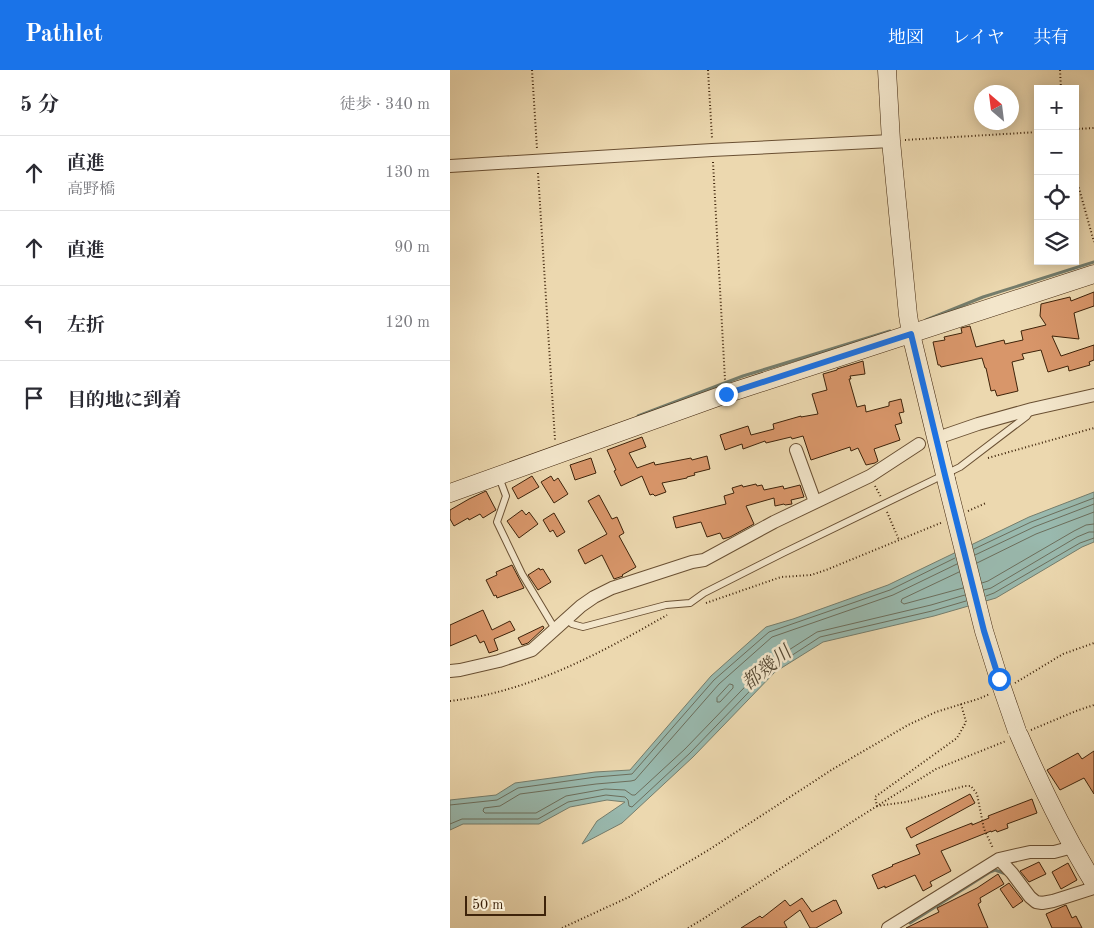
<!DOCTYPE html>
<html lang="ja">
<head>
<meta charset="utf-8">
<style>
	body { margin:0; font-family:"Old Standard TT","Noto Serif JP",serif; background:#f2f2f3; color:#2b2b33 }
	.controls { position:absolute; right:15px; top:15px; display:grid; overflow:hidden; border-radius:0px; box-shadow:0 2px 12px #0003 }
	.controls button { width:45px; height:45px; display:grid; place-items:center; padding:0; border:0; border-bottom:1px solid #e1e1e2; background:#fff; color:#2b2b33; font:25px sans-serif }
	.compass { position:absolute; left:524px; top:15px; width:45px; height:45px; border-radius:50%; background:#fff; box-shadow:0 2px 12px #0003; rotate:332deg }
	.scale { position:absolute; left:15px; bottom:12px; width:81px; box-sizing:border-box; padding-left:5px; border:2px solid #3e230a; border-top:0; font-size:14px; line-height:18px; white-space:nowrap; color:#3e230a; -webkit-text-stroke:4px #f3e6cb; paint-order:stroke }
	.stop { position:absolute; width:15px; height:15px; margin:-11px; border:4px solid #1a73e8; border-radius:50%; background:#fff }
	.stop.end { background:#1a73e8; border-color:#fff; box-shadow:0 1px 5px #0008 }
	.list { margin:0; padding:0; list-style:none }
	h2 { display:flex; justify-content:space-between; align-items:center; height:65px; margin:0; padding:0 20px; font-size:21px }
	h2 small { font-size:16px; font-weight:400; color:#7c7c81 }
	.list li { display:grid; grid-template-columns:32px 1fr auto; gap:15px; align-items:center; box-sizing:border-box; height:75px; padding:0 20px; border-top:1px solid #e1e1e2 }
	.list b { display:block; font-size:19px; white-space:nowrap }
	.list p { margin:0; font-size:16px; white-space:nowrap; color:#7c7c81 }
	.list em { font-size:16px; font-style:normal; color:#7c7c81 }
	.icon { flex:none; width:28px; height:28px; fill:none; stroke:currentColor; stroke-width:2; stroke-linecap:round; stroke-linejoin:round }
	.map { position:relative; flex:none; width:644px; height:858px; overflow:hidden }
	header { display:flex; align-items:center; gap:30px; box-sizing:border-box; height:70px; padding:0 25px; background:#1a73e8; color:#fff }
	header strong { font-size:24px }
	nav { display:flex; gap:28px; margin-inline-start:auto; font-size:18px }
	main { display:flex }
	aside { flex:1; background:#fff }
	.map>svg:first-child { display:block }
	.water { fill:#99b9ae; stroke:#757d6c }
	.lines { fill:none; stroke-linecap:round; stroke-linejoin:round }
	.shore { stroke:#6c6e5c; stroke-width:1 }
	.stream { stroke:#757d6c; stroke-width:3 }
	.building { fill:#d8966a; stroke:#3e230a }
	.lane-casing { stroke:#6a5033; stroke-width:8 }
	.street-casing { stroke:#6a5033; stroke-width:14 }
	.secondary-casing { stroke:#3e230a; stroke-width:19 }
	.path { stroke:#3e230a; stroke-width:2; stroke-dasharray:1 2.5; stroke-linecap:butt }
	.lane { stroke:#f3e6cb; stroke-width:6 }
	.street { stroke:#f3e6cb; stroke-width:12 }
	.secondary { stroke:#f3e6cb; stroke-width:18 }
	.secondary-bridge-casing { stroke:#3e230a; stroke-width:19; stroke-linecap:butt }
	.secondary-bridge { stroke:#f3e6cb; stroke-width:18 }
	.route { stroke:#1a73e8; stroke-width:6 }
	.labels { text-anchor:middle; stroke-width:5; stroke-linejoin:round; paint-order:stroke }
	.water-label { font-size:19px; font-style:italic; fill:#554833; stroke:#f3e6cb }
</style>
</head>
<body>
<header>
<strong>Pathlet</strong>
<nav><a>地図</a><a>レイヤ</a><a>共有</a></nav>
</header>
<main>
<aside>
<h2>5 分<small>徒歩 · 340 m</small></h2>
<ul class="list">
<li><svg class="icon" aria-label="ahead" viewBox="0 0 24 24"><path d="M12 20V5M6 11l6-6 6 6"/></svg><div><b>直進</b><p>高野橋</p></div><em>130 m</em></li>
<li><svg class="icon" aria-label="ahead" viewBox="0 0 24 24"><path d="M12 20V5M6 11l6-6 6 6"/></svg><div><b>直進</b></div><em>90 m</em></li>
<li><svg class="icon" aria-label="left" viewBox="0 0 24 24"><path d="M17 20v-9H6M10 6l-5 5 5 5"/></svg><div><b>左折</b></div><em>120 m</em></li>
<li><svg class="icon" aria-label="arrive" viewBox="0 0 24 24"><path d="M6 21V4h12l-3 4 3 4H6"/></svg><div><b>目的地に到着</b></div></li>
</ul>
</aside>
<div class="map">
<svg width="644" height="858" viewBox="0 0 644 858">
	<rect width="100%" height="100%" fill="#ecd8af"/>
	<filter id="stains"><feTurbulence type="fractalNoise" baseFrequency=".004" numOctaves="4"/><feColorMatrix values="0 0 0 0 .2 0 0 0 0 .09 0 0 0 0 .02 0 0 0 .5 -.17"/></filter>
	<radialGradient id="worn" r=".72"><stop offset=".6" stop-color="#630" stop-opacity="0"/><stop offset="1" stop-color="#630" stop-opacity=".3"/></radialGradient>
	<path class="water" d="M644 422V472L632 477 546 528 484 546 373 572 325 602 243 687 172 753 132 774 147 751 175 732 157 730 120 737 89 754H13L0 760V730L46 725 65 713 145 702 180 700 261 606 316 557 343 549 438 515 579 447Z"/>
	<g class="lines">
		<path class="shore" d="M524 479 581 452 644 428
			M525 485 584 457 644 434
			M527 493 586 464 644 442
			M507 494 443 525 322 567 269 614 185 710 181 711 146 714 70 724 50 736 34 738 33 741 35 743H86L116 726 155 719 175 720 182 725H185L235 679 317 594 367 562 481 535 515 525
			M509 502 452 529 451 532 454 534 513 518
			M532 513 538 511 624 461 636 455 644 454
			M534 520 541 518 627 467 639 462H644
			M536 526 544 523 630 473 644 468
			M280 614 283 615V618L270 632H267V628Z
			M0 735 47 730 68 718 146 707 182 704 264 610 319 562 440 520 505 488
			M0 754 12 749H88L118 732 156 725 175 727 178 730 179 736 182 737 240 683 321 599 370 567 482 541 516 531"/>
		<path class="stream" d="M476 250 533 227 644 192
			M188 346 293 306 440 261
			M460 853 540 802 545 800 556 804"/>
	</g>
	<path class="building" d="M644 222V236L624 243 629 269 602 266 611 286 644 275V290L639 292 640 295 619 301 618 296 598 302 591 280 572 284 574 289 562 292 568 321 547 326 545 320 541 321 536 298H535L532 288 491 297 490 295H488L483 272 495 270 494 267 512 263 511 258 520 256 526 277 554 270 555 274 573 270 571 261 596 255 590 246 591 234 620 227 621 231Z
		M413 291 415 304 400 306 401 309H399L407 337 415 335 416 342 439 336V332L451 329 454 342 449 343 452 353 445 355 450 370 424 379 428 391 425 393 416 395 408 378 401 381 400 377 361 390 353 366 342 369 341 367 316 373 315 371 293 379 292 374 275 380 270 365 298 356 301 365 324 359 323 354 351 346V347L368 344 362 324 377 320 373 304 387 300V299Z
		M192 367 196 377 179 383 187 398 204 392 205 395 241 388 242 390 257 386 260 399 244 403 245 405 237 407V408L212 413 216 422 205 426 203 424 200 425 192 406 171 416 164 401 166 400 157 380Z
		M141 388 146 403 125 410 120 395Z
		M82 406 89 417 68 429 62 418Z
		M101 406 104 411 108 408 118 424 104 433 91 412Z
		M306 414 307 416 312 415 314 420 333 416 334 419 350 415 354 427 341 430 342 434 335 435 334 434 325 436 324 428 296 436 304 454 280 467 273 469 270 463 257 467 251 452 226 458 223 447 276 434 274 426 284 423 282 418 292 415 293 417Z
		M36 421 46 440 33 448 30 444 19 450 18 448 4 456 0 449V440L19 429Z
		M149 425 162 449 167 447 174 463 169 466 186 497 172 505 173 506 164 509 152 485 135 494 128 480 157 464 138 431Z
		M72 440 76 445 79 442 88 454 69 468 57 451Z
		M104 443 115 462 107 467 103 460 100 462 93 450Z
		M62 495 74 518 47 528 46 525 44 526 36 510 47 505 46 502Z
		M89 498 90 500 93 499 101 512 88 520 78 505Z
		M33 540 42 560 60 551 65 560 44 569 48 580 39 583 34 571 30 573 26 565 0 576V555Z
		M93 556 94 558 78 573 72 575 68 568Z
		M644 681V724L634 708 610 720 597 700 628 683 632 689Z
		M520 724 525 733 461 768 456 758Z
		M582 729 587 743 557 754 558 758 547 762 546 760 541 762V761L491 781 501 801 480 812 482 816 473 821 465 805 435 818V816L428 819 422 805 443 796 442 795 470 784 466 775 522 753V755L539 748 538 746Z
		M589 792 596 804 579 812 570 801Z
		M618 793 627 810 611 819 602 802Z
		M548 804 554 814 530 828 531 832 528 834 538 858H456L489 842 487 838 527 818Z
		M559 813 573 831 563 838 550 819Z
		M352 828 362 842 384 830V831L386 830 392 843 366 858H360L350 840 334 852 337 858H291L310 846 312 848 335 830 340 836Z
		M616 835 622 848 626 846 632 858H602L596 844Z"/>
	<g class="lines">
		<defs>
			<path id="lane" d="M49 407 56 426 47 452 72 504 105 559
				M117 548 122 554 133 557 216 535 240 533 254 523 333 483 510 397 577 346 580 341"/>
			<path id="street" d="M0 96 262 80 441 71
				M496 365 528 354 582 339 644 325
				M346 380 365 432
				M0 601 10 600 49 591 82 580 131 536 144 527 162 518 242 492 254 490 324 452 420 406 469 374
				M549 789 562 803 580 827 586 832 592 833 603 831 644 818
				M438 858 549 789 580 782H604L623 777"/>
			<path id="secondary" d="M437 0 441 71 458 245 461 264 496 409
				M0 423 276 324 644 204
				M569 665C591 716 615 766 644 813"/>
		</defs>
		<use href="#lane" class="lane-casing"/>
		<use href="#street" class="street-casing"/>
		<use href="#secondary" class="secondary-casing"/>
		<path class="path" d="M82 0 87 79
			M258 0 262 68
			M610 0 611 19
			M625 59 644 58
			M455 70 588 62
			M263 92 275 310
			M88 103 105 370
			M625 104 644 172
			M538 388 644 358
			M425 416 431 427
			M518 441 536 433
			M437 442 449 470
			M256 533 331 507 361 505 376 500 493 452
			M565 613 613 584 644 573
			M0 631C79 622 149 584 217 545
			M511 634 516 652 507 668 425 727 427 736 456 732 515 716H521L527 724 534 759 543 778
			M581 660 626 641 644 635
			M112 858 179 827 257 781 383 699 458 655 486 642 528 629 540 624
			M238 858 253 849 408 748 486 699 556 671"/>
		<use href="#lane" class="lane"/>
		<use href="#street" class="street"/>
		<use href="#secondary" class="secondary"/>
		<defs>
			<path id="secondary-bridge" d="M496 409 534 561 549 609 567 661"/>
		</defs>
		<use href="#secondary-bridge" class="secondary-bridge-casing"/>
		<use href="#secondary-bridge" class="secondary-bridge"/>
	</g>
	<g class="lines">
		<path class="route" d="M276 324 461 264 495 405 534 561 549 609"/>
	</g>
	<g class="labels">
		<g class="water-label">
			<text transform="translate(316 597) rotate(-39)" y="7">都幾川</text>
		</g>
	</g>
	<rect width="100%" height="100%" filter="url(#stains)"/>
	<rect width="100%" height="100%" fill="url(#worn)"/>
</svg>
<div class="controls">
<button>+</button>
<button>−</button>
<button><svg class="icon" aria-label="locate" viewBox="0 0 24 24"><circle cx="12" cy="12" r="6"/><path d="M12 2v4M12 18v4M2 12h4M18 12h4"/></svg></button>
<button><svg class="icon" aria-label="layers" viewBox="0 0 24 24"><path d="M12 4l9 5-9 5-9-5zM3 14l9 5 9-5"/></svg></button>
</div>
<svg class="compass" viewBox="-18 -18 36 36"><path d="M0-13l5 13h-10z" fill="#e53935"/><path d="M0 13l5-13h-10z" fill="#7c7c81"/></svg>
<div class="scale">50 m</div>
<div class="stop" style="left:549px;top:609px"></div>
<div class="stop end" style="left:276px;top:324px"></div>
</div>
</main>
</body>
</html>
